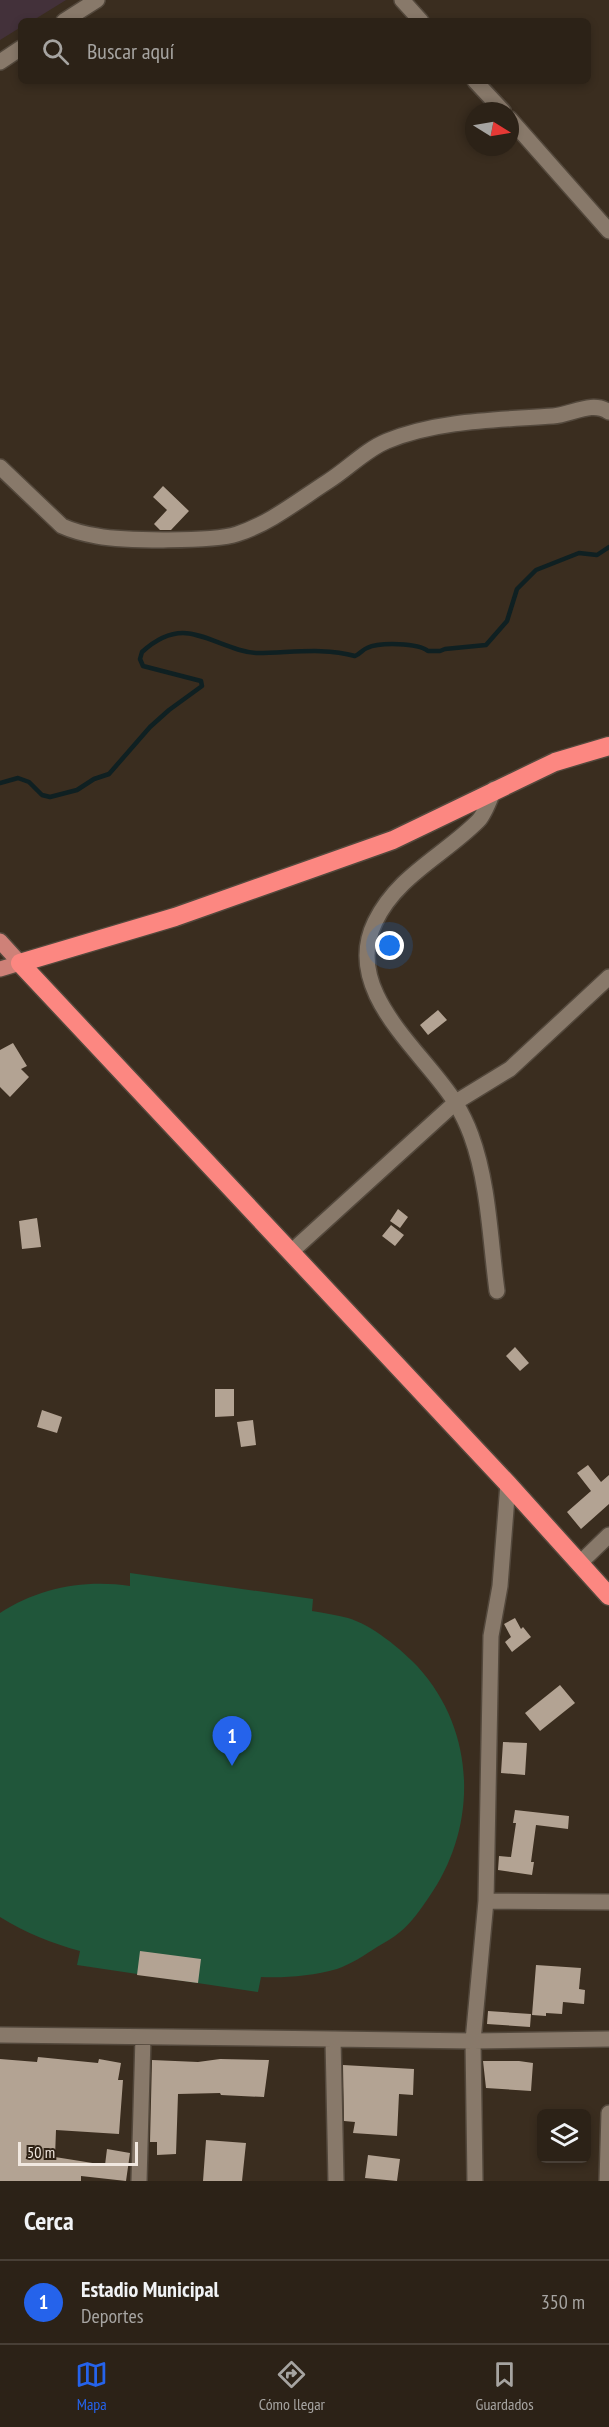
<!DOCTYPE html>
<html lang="es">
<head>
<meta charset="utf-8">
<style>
	body { margin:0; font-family:"PT Sans Narrow",sans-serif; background:#342a20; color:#f1f3f6 }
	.controls { position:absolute; right:18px; bottom:18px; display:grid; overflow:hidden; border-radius:9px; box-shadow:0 3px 9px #0003 }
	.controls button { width:54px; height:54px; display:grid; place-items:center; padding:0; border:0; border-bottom:2px solid #483f36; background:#2c2217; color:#f1f3f6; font:30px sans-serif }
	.compass { position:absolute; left:465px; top:102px; width:54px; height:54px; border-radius:50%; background:#2c2217; box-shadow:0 3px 9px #0003; rotate:101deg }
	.scale { position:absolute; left:18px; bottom:15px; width:120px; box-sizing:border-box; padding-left:6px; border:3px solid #f1e8e0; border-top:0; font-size:16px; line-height:21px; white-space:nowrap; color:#f1e8e0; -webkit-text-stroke:4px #302316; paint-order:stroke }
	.you { position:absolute; left:390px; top:946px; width:21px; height:21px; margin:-15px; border:4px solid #fff; border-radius:50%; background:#1a73e8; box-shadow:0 0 0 9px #1a73e833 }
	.badge { display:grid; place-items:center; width:39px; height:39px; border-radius:50%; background:#2563eb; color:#fff; font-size:20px; font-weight:700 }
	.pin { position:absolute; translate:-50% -50px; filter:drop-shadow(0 2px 3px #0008) }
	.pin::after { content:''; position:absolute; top:32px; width:21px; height:18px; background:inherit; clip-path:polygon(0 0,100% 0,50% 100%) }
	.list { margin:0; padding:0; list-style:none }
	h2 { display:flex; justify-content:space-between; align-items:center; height:78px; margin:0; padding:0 24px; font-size:26px }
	h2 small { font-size:20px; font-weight:400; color:#a6a4a1 }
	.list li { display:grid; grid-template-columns:39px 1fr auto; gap:18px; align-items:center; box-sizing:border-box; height:84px; padding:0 24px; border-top:2px solid #483f36 }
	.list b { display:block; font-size:22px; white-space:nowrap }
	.list p { margin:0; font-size:20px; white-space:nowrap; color:#a6a4a1 }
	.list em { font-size:20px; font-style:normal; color:#a6a4a1 }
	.icon { flex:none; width:33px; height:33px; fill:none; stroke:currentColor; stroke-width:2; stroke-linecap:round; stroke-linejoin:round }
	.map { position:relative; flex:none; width:609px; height:2181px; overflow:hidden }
	.search { position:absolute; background:#2c2217; box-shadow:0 3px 9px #0003; left:18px; right:18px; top:18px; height:66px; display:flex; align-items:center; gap:15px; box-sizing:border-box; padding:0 21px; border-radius:9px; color:#a6a4a1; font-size:22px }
	.sheet { height:162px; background:#2c2217 }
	nav { display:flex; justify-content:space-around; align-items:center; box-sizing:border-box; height:84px; border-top:2px solid #483f36; background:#2c2217; font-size:16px; color:#a6a4a1 }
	nav a { display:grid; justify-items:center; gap:3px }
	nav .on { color:#2563eb }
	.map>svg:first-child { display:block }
	.commercial { fill:#43313a }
	.green { fill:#20563a }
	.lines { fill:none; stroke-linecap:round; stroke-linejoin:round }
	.stream { stroke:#0f2022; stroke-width:4.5 }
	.building { fill:#b3a393 }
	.minor-casing { stroke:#53483c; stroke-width:18 }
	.major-casing { stroke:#53483c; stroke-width:18 }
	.highway-casing { stroke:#53483c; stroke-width:21 }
	.minor { stroke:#88796a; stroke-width:15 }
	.major { stroke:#ce8178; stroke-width:15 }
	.highway { stroke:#fc8781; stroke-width:18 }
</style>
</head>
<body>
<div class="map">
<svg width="609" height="2181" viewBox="0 0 609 2181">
	<rect width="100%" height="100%" fill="#3a2d1f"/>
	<path class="commercial" d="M0 0H66L32 21H21V27L0 40Z"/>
	<path class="green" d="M130 1573 313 1599 312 1611C324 1613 337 1615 348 1618 372 1625 401 1649 418 1667 477 1732 478 1827 429 1897 421 1909 411 1923 400 1932 393 1938 385 1942 377 1947 365 1955 351 1964 337 1969 313 1976 285 1978 261 1977L258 1992 77 1965 80 1951C51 1943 26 1933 0 1917V1613C38 1588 85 1579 130 1586Z"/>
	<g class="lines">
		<path class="stream" d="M0 783 18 778 29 782 42 795 50 797 77 790 94 779 109 774 150 727 169 710 202 686 201 681 143 666 140 659 142 652C153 642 167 633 183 633 205 633 234 653 258 653 289 653 324 647 355 656 360 654 362 650 367 648 380 642 418 643 428 651H440L445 649 486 645 507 621 517 589 536 570 579 553 597 555 609 547"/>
	</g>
	<path class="building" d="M163 486 189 511 171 530H160L154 524 167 510 153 497Z
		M438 1010 447 1020 428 1035 420 1025Z
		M13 1043 27 1066 21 1069 29 1077 10 1097 0 1087V1050Z
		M398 1209 408 1217 400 1228 390 1221Z
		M37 1218 41 1247 22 1249 19 1221Z
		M391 1225 404 1235 395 1246 382 1236Z
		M515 1347 529 1363 520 1371 506 1356Z
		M215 1389H234V1416L215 1417Z
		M42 1410 62 1417 57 1433 37 1427Z
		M253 1420 256 1445 241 1447 237 1422Z
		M588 1465 601 1482 609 1475V1504L581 1529 567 1512 591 1491 577 1473Z
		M515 1618 521 1629 523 1627 531 1637 512 1652 505 1642 511 1637 504 1624Z
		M560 1685 575 1703 540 1731 525 1713Z
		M503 1742 527 1743 525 1775 501 1773Z
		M515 1810 569 1816 568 1829 536 1825 531 1862H534L532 1875 498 1870 499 1856 511 1857 516 1823H513Z
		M140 1951 201 1959 198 1983 137 1975Z
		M536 1965 581 1968 579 1989 585 1990 584 2004 563 2002 562 2014 546 2013V2016L532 2015Z
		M488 2011 531 2014 530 2027 487 2024Z
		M38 2057 98 2063 99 2059 121 2063 118 2080H123L119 2134 56 2130 55 2157 105 2165 107 2149 130 2153 126 2181 81 2176V2181H0V2059L37 2062Z
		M220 2059 269 2060 264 2097 221 2095 220 2093 178 2094 176 2154 157 2155V2142H150L152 2060 198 2062Z
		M483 2061H519L533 2063 531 2091 486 2088Z
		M343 2065 414 2069 413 2095 399 2094 397 2136 353 2133 355 2122 344 2121Z
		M206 2140 246 2143 242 2181H203Z
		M368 2155 400 2159 397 2181 365 2178Z"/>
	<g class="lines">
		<defs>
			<path id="minor" d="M402 0 421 21
				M64 21 97 0
				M0 62 21 48
				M475 81 503 111
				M510 119 609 231
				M0 467 62 526C73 531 85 534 97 536 124 541 213 542 237 534 269 524 299 500 327 482 348 469 365 450 387 441 438 420 498 420 553 416 571 415 592 400 609 412
				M494 789C490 799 485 814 478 821 443 856 397 876 375 922 341 991 423 1051 455 1102 461 1112 467 1124 471 1135 489 1184 490 1240 497 1291
				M291 1252 456 1102 510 1069 609 977
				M580 1563 609 1535
				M486 1901 609 1902
				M0 2035 333 2039
				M139 2181 143 2037
				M336 2181 333 2039 473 2041 609 2039
				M475 2181 473 2041 486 1901 491 1636 500 1586 508 1484
				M607 2181 609 2113"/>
			<path id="major" d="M0 941 20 963 0 969"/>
			<path id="highway" d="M609 746 555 762 393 840 175 917 20 963 508 1484 609 1596"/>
		</defs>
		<use href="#minor" class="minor-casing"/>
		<use href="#major" class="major-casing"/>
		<use href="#highway" class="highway-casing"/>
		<use href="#minor" class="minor"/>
		<use href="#major" class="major"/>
		<use href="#highway" class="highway"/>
	</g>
</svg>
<div class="controls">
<button><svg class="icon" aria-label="layers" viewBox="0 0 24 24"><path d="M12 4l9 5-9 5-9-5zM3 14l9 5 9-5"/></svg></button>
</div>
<svg class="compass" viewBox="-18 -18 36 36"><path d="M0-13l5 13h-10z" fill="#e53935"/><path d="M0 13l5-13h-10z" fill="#a6a4a1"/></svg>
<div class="scale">50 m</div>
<div class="you"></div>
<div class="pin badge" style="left:232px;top:1766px">1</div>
<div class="search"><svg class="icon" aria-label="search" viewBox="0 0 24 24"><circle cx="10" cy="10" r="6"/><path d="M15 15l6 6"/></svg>Buscar aquí</div>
</div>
<section class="sheet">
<h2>Cerca<small></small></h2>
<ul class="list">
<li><span class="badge">1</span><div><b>Estadio Municipal</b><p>Deportes</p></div><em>350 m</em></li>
</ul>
</section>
<nav>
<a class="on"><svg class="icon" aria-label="map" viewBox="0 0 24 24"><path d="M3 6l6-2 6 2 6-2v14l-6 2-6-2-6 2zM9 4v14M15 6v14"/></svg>Mapa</a>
<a><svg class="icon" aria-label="directions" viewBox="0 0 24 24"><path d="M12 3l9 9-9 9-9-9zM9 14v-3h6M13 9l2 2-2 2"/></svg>Cómo llegar</a>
<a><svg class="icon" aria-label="saved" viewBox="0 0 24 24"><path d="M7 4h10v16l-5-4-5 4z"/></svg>Guardados</a>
</nav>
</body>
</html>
